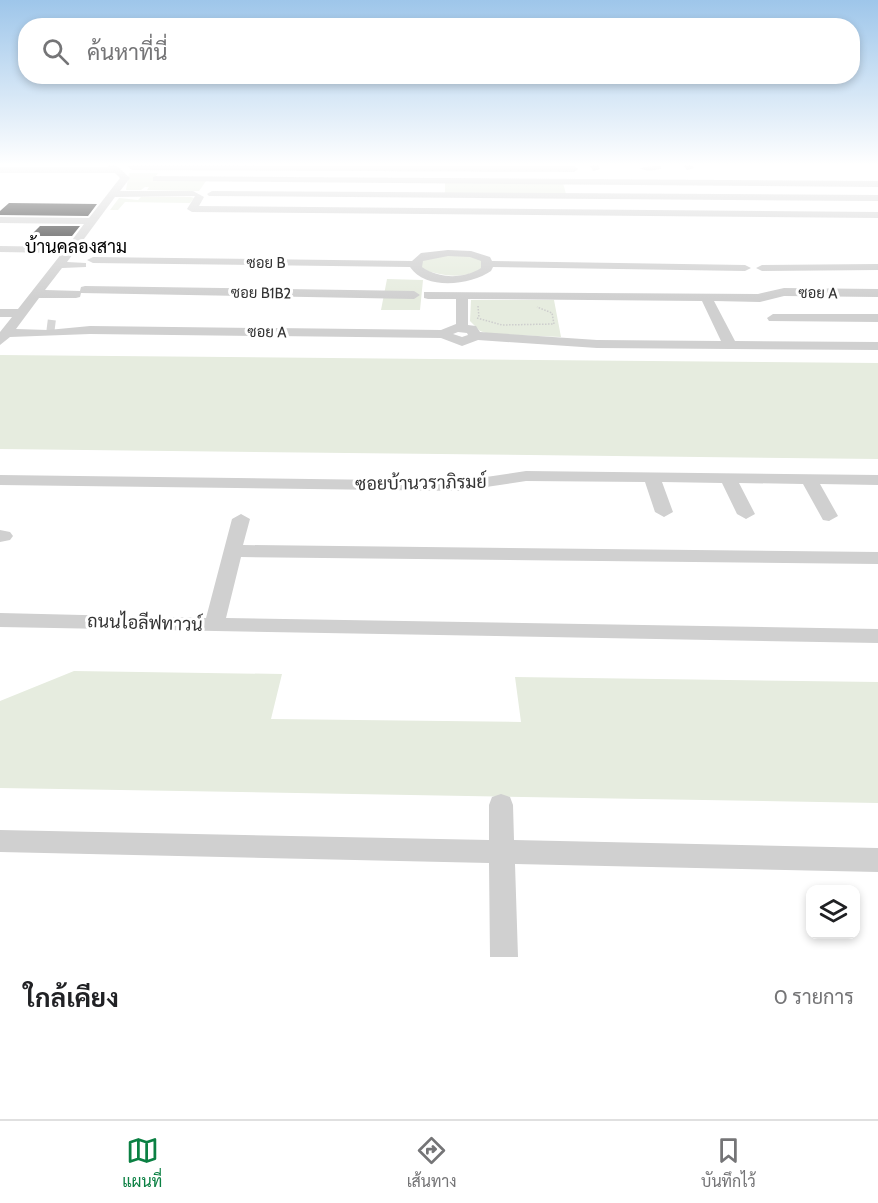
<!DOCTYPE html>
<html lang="th">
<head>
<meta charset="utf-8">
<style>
	body { margin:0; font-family:Cabin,Sarabun,sans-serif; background:#f6f6f6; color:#202124 }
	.controls { position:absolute; right:18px; bottom:18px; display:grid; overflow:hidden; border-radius:12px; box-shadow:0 3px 9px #0003 }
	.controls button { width:54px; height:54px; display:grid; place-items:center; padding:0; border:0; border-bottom:2px solid #e0e0e0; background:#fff; color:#202124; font:30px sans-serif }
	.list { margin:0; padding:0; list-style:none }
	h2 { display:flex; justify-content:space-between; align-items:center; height:78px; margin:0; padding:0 24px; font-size:26px }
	h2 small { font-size:20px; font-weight:400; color:#757577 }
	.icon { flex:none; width:33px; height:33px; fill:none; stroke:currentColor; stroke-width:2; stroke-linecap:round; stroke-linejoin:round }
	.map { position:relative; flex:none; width:878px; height:957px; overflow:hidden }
	.search { position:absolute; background:#fff; box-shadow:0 3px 9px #0003; left:18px; right:18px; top:18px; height:66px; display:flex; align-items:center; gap:15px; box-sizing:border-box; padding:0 21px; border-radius:24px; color:#757577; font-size:22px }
	.sheet { height:162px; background:#fff }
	nav { display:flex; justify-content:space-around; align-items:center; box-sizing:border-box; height:84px; border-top:2px solid #e0e0e0; background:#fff; font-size:16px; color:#757577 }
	nav a { display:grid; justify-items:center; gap:3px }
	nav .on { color:#0b8043 }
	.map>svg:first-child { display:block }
	.green { fill:#e6ecdf }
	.building { fill:#1a1a1a }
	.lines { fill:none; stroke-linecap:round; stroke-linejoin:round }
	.minor-tunnel { stroke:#d6d6d6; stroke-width:13; stroke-dasharray:13 6; stroke-linecap:butt }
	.path { stroke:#cdcdcd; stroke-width:1.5; stroke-dasharray:1.5 1.5; stroke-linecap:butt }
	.minor { fill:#d0d0d0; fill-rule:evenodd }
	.labels { text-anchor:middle; stroke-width:6; stroke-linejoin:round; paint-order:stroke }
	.far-street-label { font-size:15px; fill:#333; stroke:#fff }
	.far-quarter-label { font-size:18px; fill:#000; stroke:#fff }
	.street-label { font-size:18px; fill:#333; stroke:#fff }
</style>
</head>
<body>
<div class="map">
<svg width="878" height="957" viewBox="0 0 878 957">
	<rect width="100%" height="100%" fill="#fff"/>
	<path class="green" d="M129 173H158L153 180 206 181 199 191H195L147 190 149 187H145L141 190H126Z
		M445 183H563L566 194H445Z
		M141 197H191L194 198 190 203 125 202 118 210H110L119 198 138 200Z
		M427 255H474L487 265C468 280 444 277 422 269L418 261Z
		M387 279 423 280 420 310H381Z
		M471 300H554L561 337 489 334 480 331 470 321Z
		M0 355 878 363V459L0 449Z
		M74 671 282 674 271 719 521 722 515 677 878 682V803L0 788V701Z"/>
	<path class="building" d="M9 203 97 204 88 216 0 215V211Z
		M40 226H80L72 236H30Z"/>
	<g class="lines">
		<path class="minor-tunnel" d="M47 326 55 327"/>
		<path class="path" d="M478 306 479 318
			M477 318 502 325 554 324 552 313 537 307"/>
		<path class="minor" d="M107 165H116L130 178 120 191H193L204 197 199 206 878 212V218L192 212 187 209 195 196 115 197 67 262 86 263V267L62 268 45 290 80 291 81 287 85 286 414 291 420 295 414 299 81 293 80 297 76 298H39L16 329 48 330 90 326 441 330 456 324V299H428L424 298V292L758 294 784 288 878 289V297L784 296 760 302 714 301 735 341 878 342V350L597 348 478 340 462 346 441 338 90 334 10 337 0 345V332L12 317H0V309H18L62 253 0 252V246L67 247 84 224 0 223V217L89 218 120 178 115 173H0V167H108ZM468 299 702 301 721 341 597 340 480 332 476 326 468 325ZM458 332 467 333 468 335 462 337 453 334Z
			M131 165 574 166 578 169 574 172 132 170 128 167Z
			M590 165H598L600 169 593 171Z
			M661 165V169C655 170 644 172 640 168Z
			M683 165H692L694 168 687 170Z
			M156 176 878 181V187L153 181V177Z
			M212 191 878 195V201L209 196 207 194Z
			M448 250 471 251 490 257 492 261 745 265 751 268 745 271 493 267 491 271C471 285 426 291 410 267L93 263 87 260 93 257 412 261 421 253ZM448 256 470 257 481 261V268C464 279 439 279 422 267L423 261Z
			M878 264V270L762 271 756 268 762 265Z
			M773 314H878V322L769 321 767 318Z
			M526 471 878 475V485L820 484 838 516 829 521 823 520 803 484 739 483 755 514 746 519 737 514 722 483 662 482 673 512 664 517 655 512 645 482 526 481 459 491 0 485V475L459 481Z
			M241 514 250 519 243 545 878 552V564L241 557 226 618 878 629V643L0 627V613L206 618 232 519Z
			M0 530 10 532 13 536 10 540 0 542Z
			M501 794 510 797 513 805 514 840 878 848V872L515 864 518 957H490L489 863 0 852V830L489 840V805L492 797Z"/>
	</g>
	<linearGradient id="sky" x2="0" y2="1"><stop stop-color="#9ec6ea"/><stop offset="0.55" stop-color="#fff"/><stop offset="1" stop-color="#fff" stop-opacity="0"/></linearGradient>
	<rect width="878" height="299" fill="url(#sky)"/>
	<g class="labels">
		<g class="far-street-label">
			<text x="266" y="268">ซอย B</text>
			<text transform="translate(261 293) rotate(1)" y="5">ซอย B1B2</text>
			<text transform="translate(818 293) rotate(1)" y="5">ซอย A</text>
			<text transform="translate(267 332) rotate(1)" y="5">ซอย A</text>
		</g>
		<g class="far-quarter-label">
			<text x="76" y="253">บ้านคลองสาม</text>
		</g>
		<g class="street-label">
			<text transform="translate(421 483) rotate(-1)" y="6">ซอยบ้านวราภิรมย์</text>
			<text transform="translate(145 623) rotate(2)" y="6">ถนนไอลีฟทาวน์</text>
		</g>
	</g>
</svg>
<div class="controls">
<button><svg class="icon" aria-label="layers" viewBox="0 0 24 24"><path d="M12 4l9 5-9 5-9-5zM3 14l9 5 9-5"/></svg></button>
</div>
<div class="search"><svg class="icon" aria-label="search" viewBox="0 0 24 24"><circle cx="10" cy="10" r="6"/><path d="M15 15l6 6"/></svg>ค้นหาที่นี่</div>
</div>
<section class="sheet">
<h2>ใกล้เคียง<small>0 รายการ</small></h2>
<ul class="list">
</ul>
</section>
<nav>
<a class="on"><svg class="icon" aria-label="map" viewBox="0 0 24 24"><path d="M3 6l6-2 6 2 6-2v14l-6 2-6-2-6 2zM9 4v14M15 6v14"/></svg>แผนที่</a>
<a><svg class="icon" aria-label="directions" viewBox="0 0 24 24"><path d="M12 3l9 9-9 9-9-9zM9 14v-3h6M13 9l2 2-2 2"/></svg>เส้นทาง</a>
<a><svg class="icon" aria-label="saved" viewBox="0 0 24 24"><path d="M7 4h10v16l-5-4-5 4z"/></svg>บันทึกไว้</a>
</nav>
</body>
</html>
